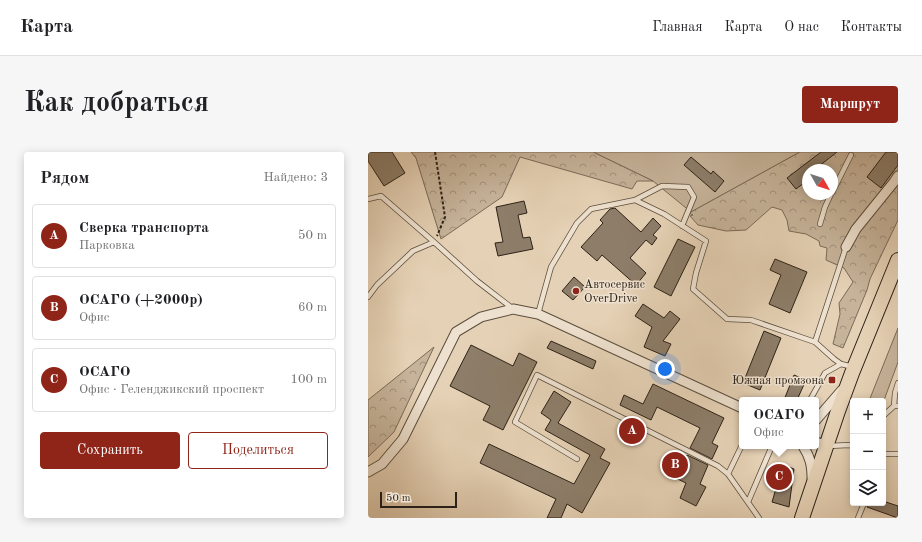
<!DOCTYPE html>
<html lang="ru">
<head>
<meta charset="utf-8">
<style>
	body { margin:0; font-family:"Old Standard TT",serif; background:#f6f6f6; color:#202124 }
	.controls { position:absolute; right:12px; bottom:12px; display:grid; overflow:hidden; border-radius:4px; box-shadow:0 2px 10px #0003 }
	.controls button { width:36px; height:36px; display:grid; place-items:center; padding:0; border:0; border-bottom:1px solid #e0e0e0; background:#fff; color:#202124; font:20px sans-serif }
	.compass { position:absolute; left:434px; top:12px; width:36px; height:36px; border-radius:50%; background:#fff; box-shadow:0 2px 10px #0003; rotate:129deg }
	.scale { position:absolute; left:12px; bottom:10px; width:77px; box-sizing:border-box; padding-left:4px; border:2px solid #2d2217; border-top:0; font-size:11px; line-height:14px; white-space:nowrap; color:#2d2217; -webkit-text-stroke:3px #eee1cf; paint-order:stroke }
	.you { position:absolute; left:297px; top:217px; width:14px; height:14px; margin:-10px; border:3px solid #fff; border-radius:50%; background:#1a73e8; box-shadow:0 0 0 6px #1a73e833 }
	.badge { display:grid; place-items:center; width:26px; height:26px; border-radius:50%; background:#8f2418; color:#fff; font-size:13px; font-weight:700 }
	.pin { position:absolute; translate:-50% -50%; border:2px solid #fff; box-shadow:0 1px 4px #0006 }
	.popup { position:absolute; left:371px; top:245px; width:80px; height:52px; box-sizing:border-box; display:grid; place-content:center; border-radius:4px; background:#fff; filter:drop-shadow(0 1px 3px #0005); font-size:13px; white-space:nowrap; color:#757577 }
	.popup b { font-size:15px; color:#202124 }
	.popup::after { content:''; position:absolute; left:50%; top:100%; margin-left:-8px; border:8px solid transparent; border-top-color:#fff }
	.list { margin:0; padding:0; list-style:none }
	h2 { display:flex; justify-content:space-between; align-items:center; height:52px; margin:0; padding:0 16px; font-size:17px }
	h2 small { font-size:13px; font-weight:400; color:#757577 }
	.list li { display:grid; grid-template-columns:26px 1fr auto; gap:12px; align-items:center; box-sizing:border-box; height:64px; margin:0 8px 8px; padding:0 8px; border:1px solid #e0e0e0; border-radius:4px }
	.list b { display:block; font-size:15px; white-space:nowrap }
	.list p { margin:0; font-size:13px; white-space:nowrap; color:#757577 }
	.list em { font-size:13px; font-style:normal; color:#757577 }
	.actions { display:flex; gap:8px; padding:12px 16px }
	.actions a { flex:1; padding:9px 0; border:1px solid #8f2418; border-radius:4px; text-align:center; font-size:14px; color:#8f2418 }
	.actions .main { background:#8f2418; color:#fff }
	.icon { flex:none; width:22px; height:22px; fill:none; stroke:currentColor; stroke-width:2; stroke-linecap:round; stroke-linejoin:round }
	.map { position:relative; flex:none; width:530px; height:366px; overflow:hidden; border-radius:4px }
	header { display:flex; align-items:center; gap:24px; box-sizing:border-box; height:56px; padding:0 20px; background:#fff; border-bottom:1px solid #e0e0e0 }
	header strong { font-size:19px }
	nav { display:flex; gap:22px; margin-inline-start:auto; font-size:14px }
	.intro { display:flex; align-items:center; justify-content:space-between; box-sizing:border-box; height:96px; padding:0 24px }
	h1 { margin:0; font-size:28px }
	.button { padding:10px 18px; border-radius:4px; background:#8f2418; color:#fff; font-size:14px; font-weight:700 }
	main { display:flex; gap:24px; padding:0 24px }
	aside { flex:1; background:#fff; border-radius:4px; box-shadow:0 2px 10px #0003 }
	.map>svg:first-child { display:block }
	.green { fill:#c6b39a; stroke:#7a6a58 }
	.forest { fill:url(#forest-crowns); stroke:#7a6a58; fill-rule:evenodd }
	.building { fill:#8d7d69; stroke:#2d2217 }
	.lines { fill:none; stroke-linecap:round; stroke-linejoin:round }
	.service-casing { stroke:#5b4e3e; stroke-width:6 }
	.minor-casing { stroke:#5b4e3e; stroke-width:11 }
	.primary-casing { stroke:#2d2217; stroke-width:16 }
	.path { stroke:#2d2217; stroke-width:2; stroke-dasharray:3 2; stroke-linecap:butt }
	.service { stroke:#eee1cf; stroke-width:4.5 }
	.minor { stroke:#eee1cf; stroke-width:9 }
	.primary { stroke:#e5d1b5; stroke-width:14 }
	.poi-dot { fill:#8f2418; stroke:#eee1cf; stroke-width:1.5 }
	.labels { text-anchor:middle; stroke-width:3; stroke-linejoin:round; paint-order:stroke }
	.poi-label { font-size:12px; fill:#2d2217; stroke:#eee1cf; text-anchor:start }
</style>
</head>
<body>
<header>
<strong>Карта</strong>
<nav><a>Главная</a><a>Карта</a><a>О нас</a><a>Контакты</a></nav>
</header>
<div class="intro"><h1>Как добраться</h1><a class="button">Маршрут</a></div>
<main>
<aside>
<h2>Рядом<small>Найдено: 3</small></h2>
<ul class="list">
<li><span class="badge">A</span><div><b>Сверка транспорта</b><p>Парковка</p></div><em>50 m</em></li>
<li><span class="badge">B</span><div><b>ОСАГО (+2000р)</b><p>Офис</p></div><em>60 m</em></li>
<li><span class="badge">C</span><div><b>ОСАГО</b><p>Офис · Геленджикский проспект</p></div><em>100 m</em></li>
</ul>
<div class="actions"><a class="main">Сохранить</a><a>Поделиться</a></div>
</aside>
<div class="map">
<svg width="530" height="366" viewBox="0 0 530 366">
	<defs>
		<pattern id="forest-crowns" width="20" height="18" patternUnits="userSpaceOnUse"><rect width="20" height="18" fill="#c6b39a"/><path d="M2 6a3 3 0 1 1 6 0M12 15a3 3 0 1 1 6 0" fill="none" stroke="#a1917d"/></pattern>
	</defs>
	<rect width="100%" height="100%" fill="#e5d1b5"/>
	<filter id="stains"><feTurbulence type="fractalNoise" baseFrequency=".005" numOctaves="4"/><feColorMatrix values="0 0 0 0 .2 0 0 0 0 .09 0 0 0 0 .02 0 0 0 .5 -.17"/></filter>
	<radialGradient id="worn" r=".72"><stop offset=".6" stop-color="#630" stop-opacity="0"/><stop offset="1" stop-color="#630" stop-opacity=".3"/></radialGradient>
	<path class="green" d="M225 0H432L323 60 285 29Z
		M530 176V210L515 251V249H501Z"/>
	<path class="forest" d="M43 0H225L285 29H269L264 37 152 5 134 45 73 87 48 6Z
		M432 0H530V68L502 127 499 138 475 196 465 192 472 162 471 151 485 130 476 116 458 108 459 96 452 94 451 89 438 82 421 79 419 68 414 58 404 55 378 78 358 79 330 73 322 64 325 63 317 59 323 60ZM440 18H464V42H440Z
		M66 195 26 280 0 305V248Z"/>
	<path class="building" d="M0 0H24L37 21 16 34 0 9Z
		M453 0H469L446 18H440V28L428 37 419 26Z
		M518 0H530V13L513 36 499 25Z
		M323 5 343 22 345 19 356 29 347 40 316 13Z
		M156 49 159 61 150 63 155 86 162 85 165 97 130 104 127 91 135 90 128 55Z
		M247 56 273 80 285 66 293 74 285 83 289 86 284 93 278 88 262 106 278 121 268 133 234 103 229 109 213 95 235 71 232 68 242 57Z
		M310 87 327 95 303 144 286 135Z
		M407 107 439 120 422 161 401 152 413 123 402 118Z
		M206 125 217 135 205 148 194 139Z
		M275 152 296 166 302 159 312 167 295 189 303 192 297 204 276 195 284 175 267 164Z
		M396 179 413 186 392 238 375 231Z
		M183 189 228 209 225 217 179 196Z
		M103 193 145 214 151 201 169 210 135 278 115 268 122 254 82 234Z
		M426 223 438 228 429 248H416Z
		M285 232 356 266 344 291 350 294 344 307 322 296 332 276 289 255 283 268 252 253 256 243 275 252Z
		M186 239 203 250 190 271 237 297 232 306 242 311 214 361 199 352 193 366H179L188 347 112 311 121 292 206 332 222 303 177 278 183 268 173 261Z
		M319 303 340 313 332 332 338 335 328 354 312 346 318 331 297 321 303 308 314 313Z
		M415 313 426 317 421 355 404 350Z
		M515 349 530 354V366L499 355 500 351H515Z"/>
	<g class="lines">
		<defs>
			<path id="service" d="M464 41 483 3
				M0 47 13 44 66 90 109 129 144 156
				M267 48 294 34 320 35 326 45 314 74
				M452 72 457 55 463 42
				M0 145 9 133 45 99 66 90
				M170 162 183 115 209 71 223 57 267 48 296 62 338 89 328 121 325 137 359 167 383 168 447 190
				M473 212 466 207 447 190 478 95
				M530 231 527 241 526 254H530
				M442 248 457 221 473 212 485 215
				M515 264 526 254
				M460 294 482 293 485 294
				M515 302H530
				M209 307 147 270 169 223 350 314 360 322 391 366
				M360 322 374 293
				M380 350 404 294
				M490 366 496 351"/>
			<path id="minor" d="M478 95 488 77 526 30 530 24
				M448 268 474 238
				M448 290 459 294
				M435 294C442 305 444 313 444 326
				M0 320 14 312 35 287 88 180 113 165 145 157 170 162 374 256"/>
			<path id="primary" d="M434 366 470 259 484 221 530 108"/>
		</defs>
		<use href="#service" class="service-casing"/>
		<use href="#minor" class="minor-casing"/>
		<use href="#primary" class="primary-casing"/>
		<path class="path" d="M67 0 77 65 69 84"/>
		<use href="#service" class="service"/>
		<use href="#minor" class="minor"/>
		<use href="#primary" class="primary"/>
	</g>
	<g class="poi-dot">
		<circle cx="208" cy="139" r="4"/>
		<rect x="460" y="224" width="8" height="8" rx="2"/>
	</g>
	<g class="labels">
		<g class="poi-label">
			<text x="216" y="136">Автосервис<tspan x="216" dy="14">OverDrive</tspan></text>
			<text x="456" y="232" text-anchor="end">Южная промзона</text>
		</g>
	</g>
	<rect width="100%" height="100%" filter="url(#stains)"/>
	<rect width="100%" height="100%" fill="url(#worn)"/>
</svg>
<div class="controls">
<button>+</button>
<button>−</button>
<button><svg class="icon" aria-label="layers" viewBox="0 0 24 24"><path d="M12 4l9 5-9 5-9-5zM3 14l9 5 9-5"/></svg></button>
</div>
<svg class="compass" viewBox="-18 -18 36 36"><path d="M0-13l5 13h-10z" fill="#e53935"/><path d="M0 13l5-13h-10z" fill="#757577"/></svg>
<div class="scale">50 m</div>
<div class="you"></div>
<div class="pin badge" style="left:264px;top:279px">A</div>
<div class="pin badge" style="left:307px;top:313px">B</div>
<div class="pin badge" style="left:411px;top:325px">C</div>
<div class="popup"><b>ОСАГО</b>Офис</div>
</div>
</main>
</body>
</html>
